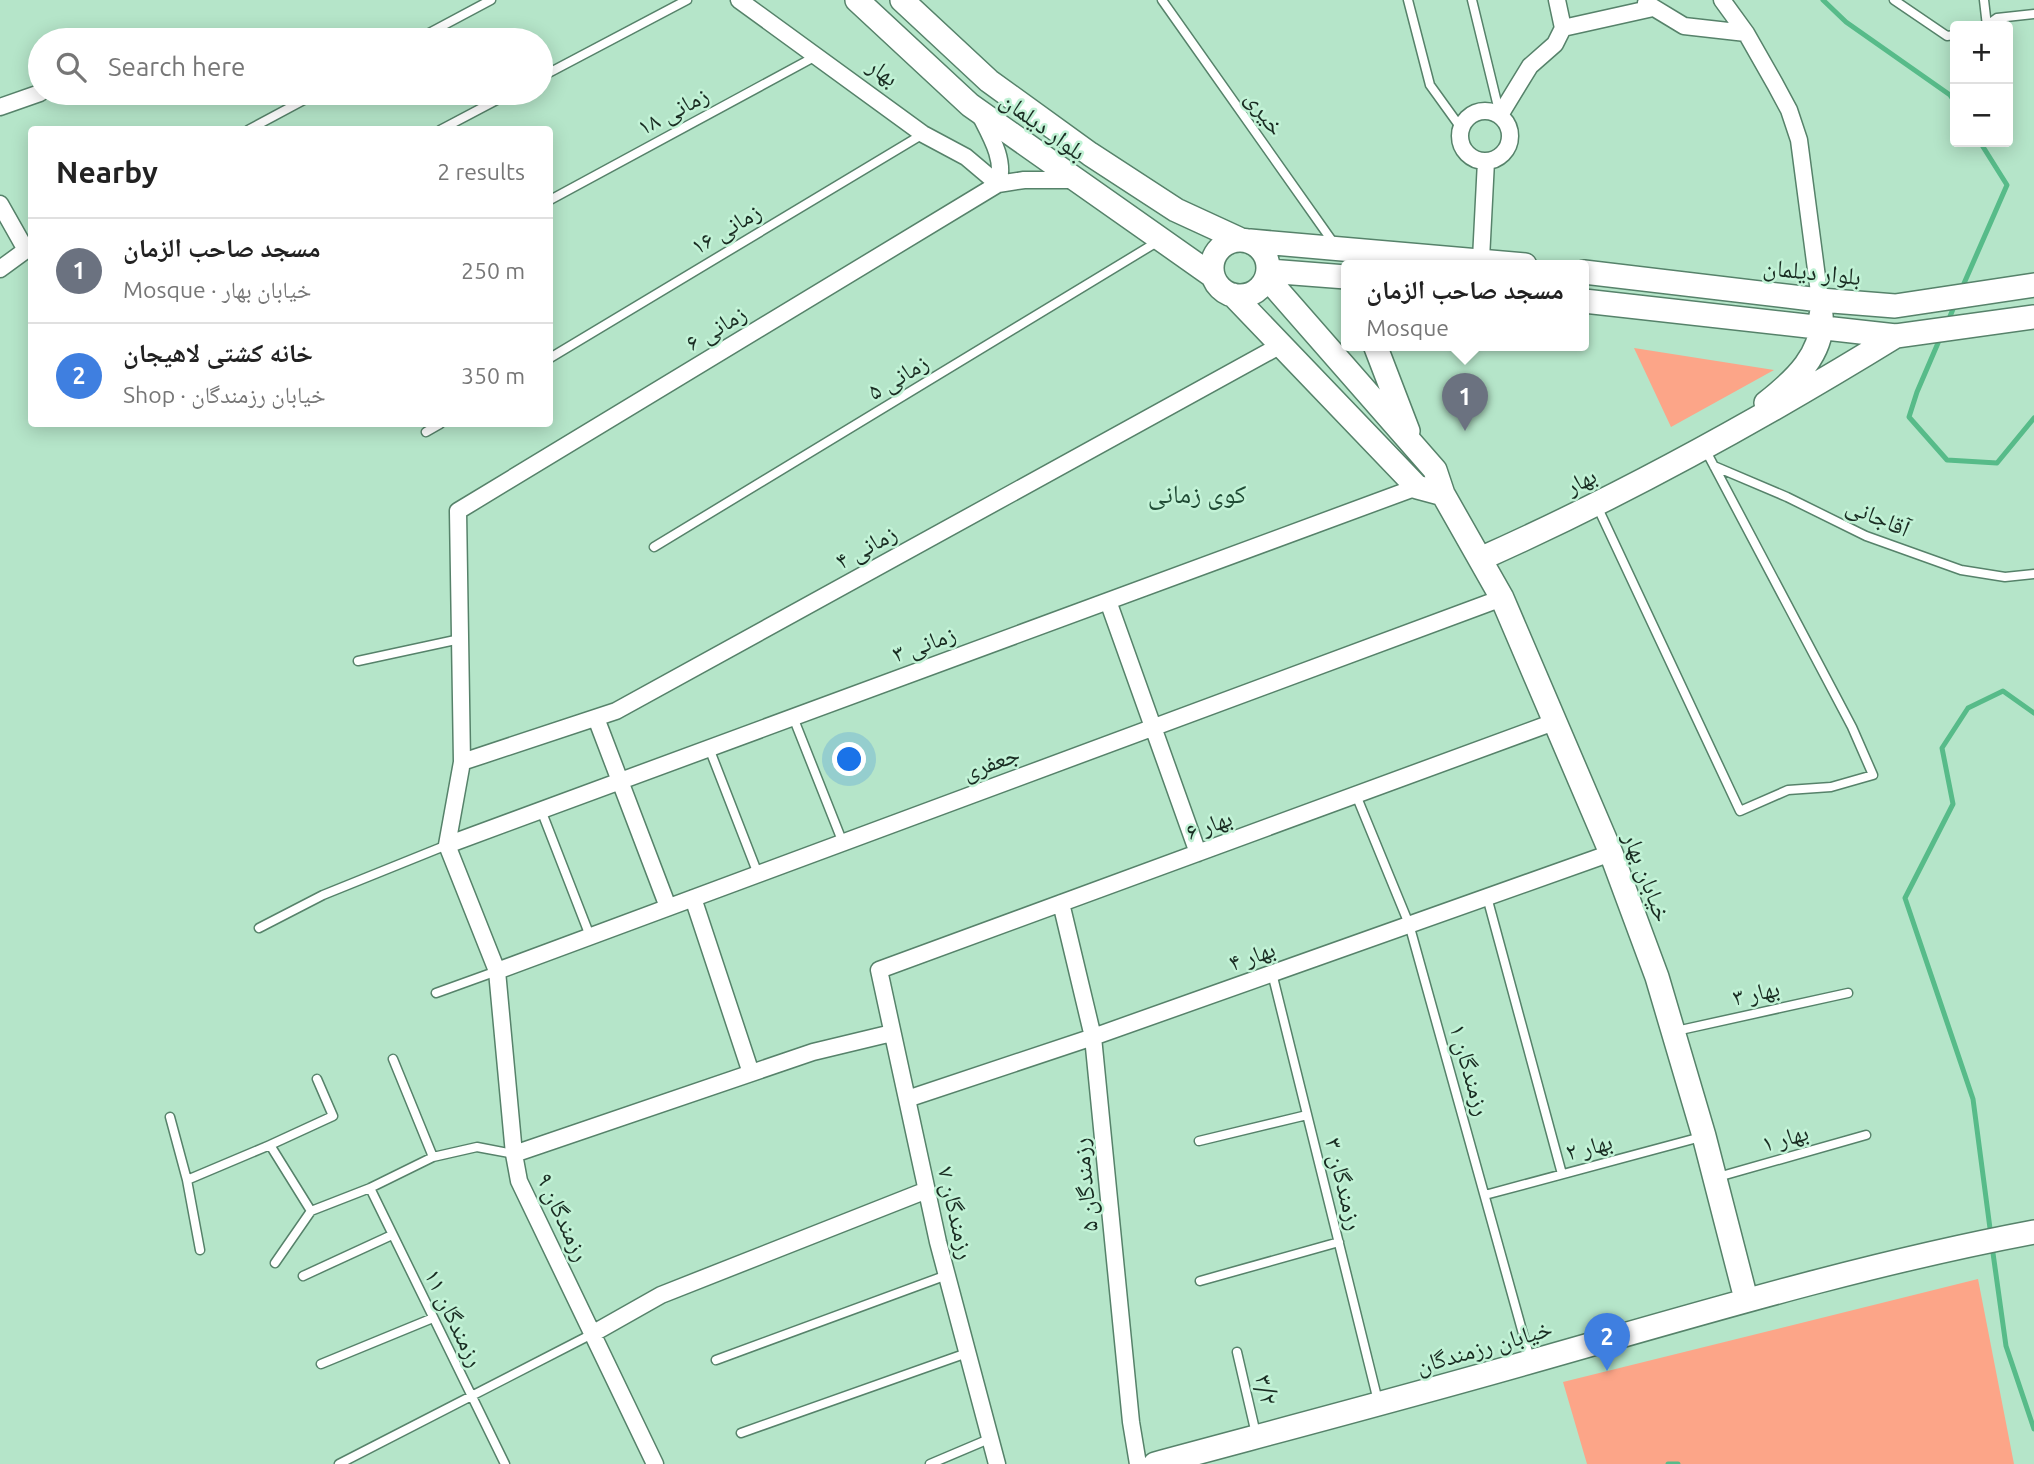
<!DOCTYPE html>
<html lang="en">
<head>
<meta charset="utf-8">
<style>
	body { margin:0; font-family:Ubuntu,"Noto Naskh Arabic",sans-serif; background:#f2f2f2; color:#222 }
	.controls { position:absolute; right:21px; top:21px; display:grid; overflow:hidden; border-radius:7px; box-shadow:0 4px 18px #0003 }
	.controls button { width:63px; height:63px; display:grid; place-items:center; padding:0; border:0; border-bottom:2px solid #e0e0e0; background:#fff; color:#222; font:35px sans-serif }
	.you { position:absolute; left:850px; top:760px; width:24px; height:24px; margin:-18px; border:5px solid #fff; border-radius:50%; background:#1a73e8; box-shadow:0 0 0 10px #1a73e833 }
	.badge { display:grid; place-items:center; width:46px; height:46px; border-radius:50%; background:#1a73e8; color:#fff; font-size:23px; font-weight:700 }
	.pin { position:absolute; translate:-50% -58px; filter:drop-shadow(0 2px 4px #0008) }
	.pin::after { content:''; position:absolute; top:37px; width:24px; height:21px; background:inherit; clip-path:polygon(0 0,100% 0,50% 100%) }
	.popup { position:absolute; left:1341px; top:260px; width:248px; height:91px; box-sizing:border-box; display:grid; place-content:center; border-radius:7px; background:#fff; filter:drop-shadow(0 2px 5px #0005); font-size:23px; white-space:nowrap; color:#767676 }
	.popup b { font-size:26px; color:#222 }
	.popup::after { content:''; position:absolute; left:50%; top:100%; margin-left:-14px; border:14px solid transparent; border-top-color:#fff }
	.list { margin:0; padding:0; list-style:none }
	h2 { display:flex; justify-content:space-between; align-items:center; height:91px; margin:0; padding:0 28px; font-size:30px }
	h2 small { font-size:23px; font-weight:400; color:#767676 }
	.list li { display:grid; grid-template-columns:46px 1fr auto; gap:21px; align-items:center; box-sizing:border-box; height:105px; padding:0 28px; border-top:2px solid #e0e0e0 }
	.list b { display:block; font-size:26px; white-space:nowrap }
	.list p { margin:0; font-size:23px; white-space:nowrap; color:#767676 }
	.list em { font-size:23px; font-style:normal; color:#767676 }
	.icon { flex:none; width:38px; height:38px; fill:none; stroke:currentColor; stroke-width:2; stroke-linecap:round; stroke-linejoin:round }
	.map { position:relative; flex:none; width:2034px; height:1464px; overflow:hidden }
	.search { position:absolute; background:#fff; box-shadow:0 4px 18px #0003; left:28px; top:28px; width:525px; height:77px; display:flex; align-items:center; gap:18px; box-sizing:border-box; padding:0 24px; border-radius:38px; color:#767676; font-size:26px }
	.panel { position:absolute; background:#fff; box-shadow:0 4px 18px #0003; left:28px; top:126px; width:525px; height:301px; border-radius:7px }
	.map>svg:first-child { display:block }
	.green { fill:#fca588 }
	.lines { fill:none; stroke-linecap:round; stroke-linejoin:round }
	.stream { stroke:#57bb89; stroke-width:5 }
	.lane-casing { stroke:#56826a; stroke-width:11 }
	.street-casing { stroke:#56826a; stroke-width:19 }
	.secondary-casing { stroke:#56826a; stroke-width:26 }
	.lane { stroke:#fff; stroke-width:8 }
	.street { stroke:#fff; stroke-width:16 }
	.secondary { stroke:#fff; stroke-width:23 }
	.labels { text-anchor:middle; stroke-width:5; stroke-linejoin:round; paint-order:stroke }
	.street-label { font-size:24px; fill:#192c22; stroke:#c2f2d6 }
	.neighbourhood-label { font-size:26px; fill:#204b35; stroke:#c2f2d6 }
</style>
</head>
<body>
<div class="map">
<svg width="2034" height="1464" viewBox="0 0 2034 1464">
	<rect width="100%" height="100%" fill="#b5e5c9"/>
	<path class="green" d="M1634 348 1774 370 1671 427Z
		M1978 1279 2014 1464H1587L1563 1382Z"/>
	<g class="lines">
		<path class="stream" d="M1823 0 1846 22 1950 95 1955 102
			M1962 288 2007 185 1980 142
			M1947 324 1955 304
			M1941 336 1917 392 1909 417 1947 460 1997 463 2034 418
			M1991 1236 1973 1099 1905 898 1953 804 1942 748 1968 708 2003 691 2034 713
			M1992 1246 2006 1346 2034 1429
			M1668 1464H1678"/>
		<defs>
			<path id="lane" d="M1162 0 1335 245
				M1408 0 1430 85 1461 128
				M1472 0 1500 115
				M1894 0 1947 36 1955 35
				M1984 0 1987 26
				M1986 26 1997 18 2034 14
				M416 40 491 0
				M541 77 687 0
				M248 130 317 93
				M440 130 510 93
				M550 200 816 56
				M550 358 923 134
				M426 432 440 424
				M1714 466 1787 497 1866 536 1961 570 2005 577 2034 574
				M1597 506 1740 811 1788 790 1831 787 1873 775 1852 727 1706 451
				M654 547 1157 242
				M358 661 460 639
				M793 717 843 843
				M709 748 758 874
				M1356 795 1409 924 1530 1359
				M541 810 590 936
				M1487 897 1562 1174
				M259 928 323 895 447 845
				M1272 973 1378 1401
				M436 993 497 971
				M1676 1031 1848 993
				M393 1059 433 1157
				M170 1117 187 1180 270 1145 311 1211 370 1188 433 1157 477 1147 514 1154
				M1199 1141 1307 1115
				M270 1145 333 1116 317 1079
				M1718 1177 1866 1135
				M187 1180 200 1250
				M370 1188 505 1464
				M1485 1195 1701 1137
				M275 1263 311 1211
				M303 1276 392 1235
				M1200 1281 1339 1242
				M1237 1352 1256 1434
				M716 1360 947 1275
				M321 1364 433 1318
				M741 1433 967 1353
				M339 1464 592 1334
				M930 1464 989 1439"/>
			<path id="street" d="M739 0 923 134 966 157 998 184
				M1557 0 1563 28
				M1722 0 1746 33 1775 84 1789 110 1799 140 1820 300
				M1646 3 1684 26 1746 33
				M0 107 40 93
				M1460 136a25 25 0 1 1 50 0a25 25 0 1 1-50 0Z
				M979 113C990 135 1006 160 998 184
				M1500 115 1530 66 1555 44 1563 28 1653 8
				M0 204 26 250 0 269
				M1481 259 1486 161
				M1108 601 1198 853
				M596 718 668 907
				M462 762 616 711 1281 345
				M447 845 1417 487
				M693 898 751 1073
				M1061 903 1093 1037 1131 1422 1138 1464
				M497 971 1502 598
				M907 1099 1093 1037 1611 853
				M514 1154 813 1052 892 1033
				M592 1334 661 1295 927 1190
				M655 1464 519 1181 514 1154 497 971 447 845 462 762 458 511 998 184 1024 180H1074
				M997 1464 938 1242 879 970 1554 722"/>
			<path id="secondary" d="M857 0 970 105 1213 276
				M902 0 989 81 1090 154 1176 210 1239 239
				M1212 268a28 28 0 1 1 56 0a28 28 0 1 1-56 0Z
				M1250 241 1525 265
				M1268 271 1346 277
				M1584 272 1820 300 1895 306 2034 285
				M1267 278 1435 470 1443 494 1502 598 1611 853 1657 977 1704 1136 1746 1299
				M1233 295 1417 487 1443 494
				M1584 301 1896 336 2034 317
				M1375 345 1408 431
				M1766 403C1794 381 1825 353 1821 315
				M1480 559C1624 495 1761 419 1896 336
				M1155 1464C1281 1430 1407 1397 1533 1361 1699 1314 1864 1264 2034 1232"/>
		</defs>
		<use href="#lane" class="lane-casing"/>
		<use href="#street" class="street-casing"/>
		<use href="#secondary" class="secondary-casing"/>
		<use href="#lane" class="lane"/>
		<use href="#street" class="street"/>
		<use href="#secondary" class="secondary"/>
	</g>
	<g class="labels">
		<g class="street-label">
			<text transform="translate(883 72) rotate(36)" y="8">بهار</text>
			<text transform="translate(673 111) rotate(-28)" y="8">زمانی ۱۸</text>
			<text transform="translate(1265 113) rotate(55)" y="8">خیری</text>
			<text transform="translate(1043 126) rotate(36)" y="8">بلوار دیلمان</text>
			<text transform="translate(726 229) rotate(-31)" y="8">زمانی ۱۶</text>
			<text transform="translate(1812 272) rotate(6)" y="8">بلوار دیلمان</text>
			<text transform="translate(716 328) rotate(-31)" y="8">زمانی ۶</text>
			<text transform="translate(898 377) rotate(-31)" y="8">زمانی ۵</text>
			<text transform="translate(1581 481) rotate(-27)" y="8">بهار</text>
			<text transform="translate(1878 517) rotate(23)" y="8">آقاجانی</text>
			<text transform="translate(866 547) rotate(-29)" y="8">زمانی ۴</text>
			<text transform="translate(924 644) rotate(-20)" y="8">زمانی ۳</text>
			<text transform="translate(991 763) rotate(-20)" y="8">جعفری</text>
			<text transform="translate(1209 825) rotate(-20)" y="8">بهار ۶</text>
			<text transform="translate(1647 877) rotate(69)" y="8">خیابان بهار</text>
			<text transform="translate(1252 956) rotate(-20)" y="8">بهار ۴</text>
			<text transform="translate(1756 993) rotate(-13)" y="8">بهار ۳</text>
			<text transform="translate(1470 1070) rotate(74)" y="8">رزمندگان ۱</text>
			<text transform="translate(1785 1138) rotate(-16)" y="8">بهار ۱</text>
			<text transform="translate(1589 1147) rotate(-15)" y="8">بهار ۲</text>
			<text transform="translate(1344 1184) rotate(76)" y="8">رزمندگان ۳</text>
			<text transform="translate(1085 1185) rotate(-96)" y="8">رزمندگان ۵</text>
			<text transform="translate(956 1213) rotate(77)" y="8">رزمندگان ۷</text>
			<text transform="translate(563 1217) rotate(65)" y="8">رزمندگان ۹</text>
			<text transform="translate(454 1318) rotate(64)" y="8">رزمندگان ۱۱</text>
			<text transform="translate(1484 1347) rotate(-16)" y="8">خیابان رزمندگان</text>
			<text transform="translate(1266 1390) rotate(77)" y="8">۳/۲</text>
		</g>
		<g class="neighbourhood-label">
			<text x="1197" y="503">کوی زمانی</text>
		</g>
	</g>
</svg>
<div class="controls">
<button>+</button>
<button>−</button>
</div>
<div class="you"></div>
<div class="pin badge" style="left:1465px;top:431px;background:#6b7280">1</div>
<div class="popup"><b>مسجد صاحب الزمان</b>Mosque</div>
<div class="pin badge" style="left:1607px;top:1371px;background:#3f7fe0">2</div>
<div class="search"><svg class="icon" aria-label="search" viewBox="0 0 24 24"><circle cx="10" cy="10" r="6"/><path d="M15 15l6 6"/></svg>Search here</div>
<section class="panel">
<h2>Nearby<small>2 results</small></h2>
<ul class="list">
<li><span class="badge" style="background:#6b7280">1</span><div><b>مسجد صاحب الزمان</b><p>Mosque · خیابان بهار</p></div><em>250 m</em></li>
<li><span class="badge" style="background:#3f7fe0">2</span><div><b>خانه کشتی لاهیجان</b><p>Shop · خیابان رزمندگان</p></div><em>350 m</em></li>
</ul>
</section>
</div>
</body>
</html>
